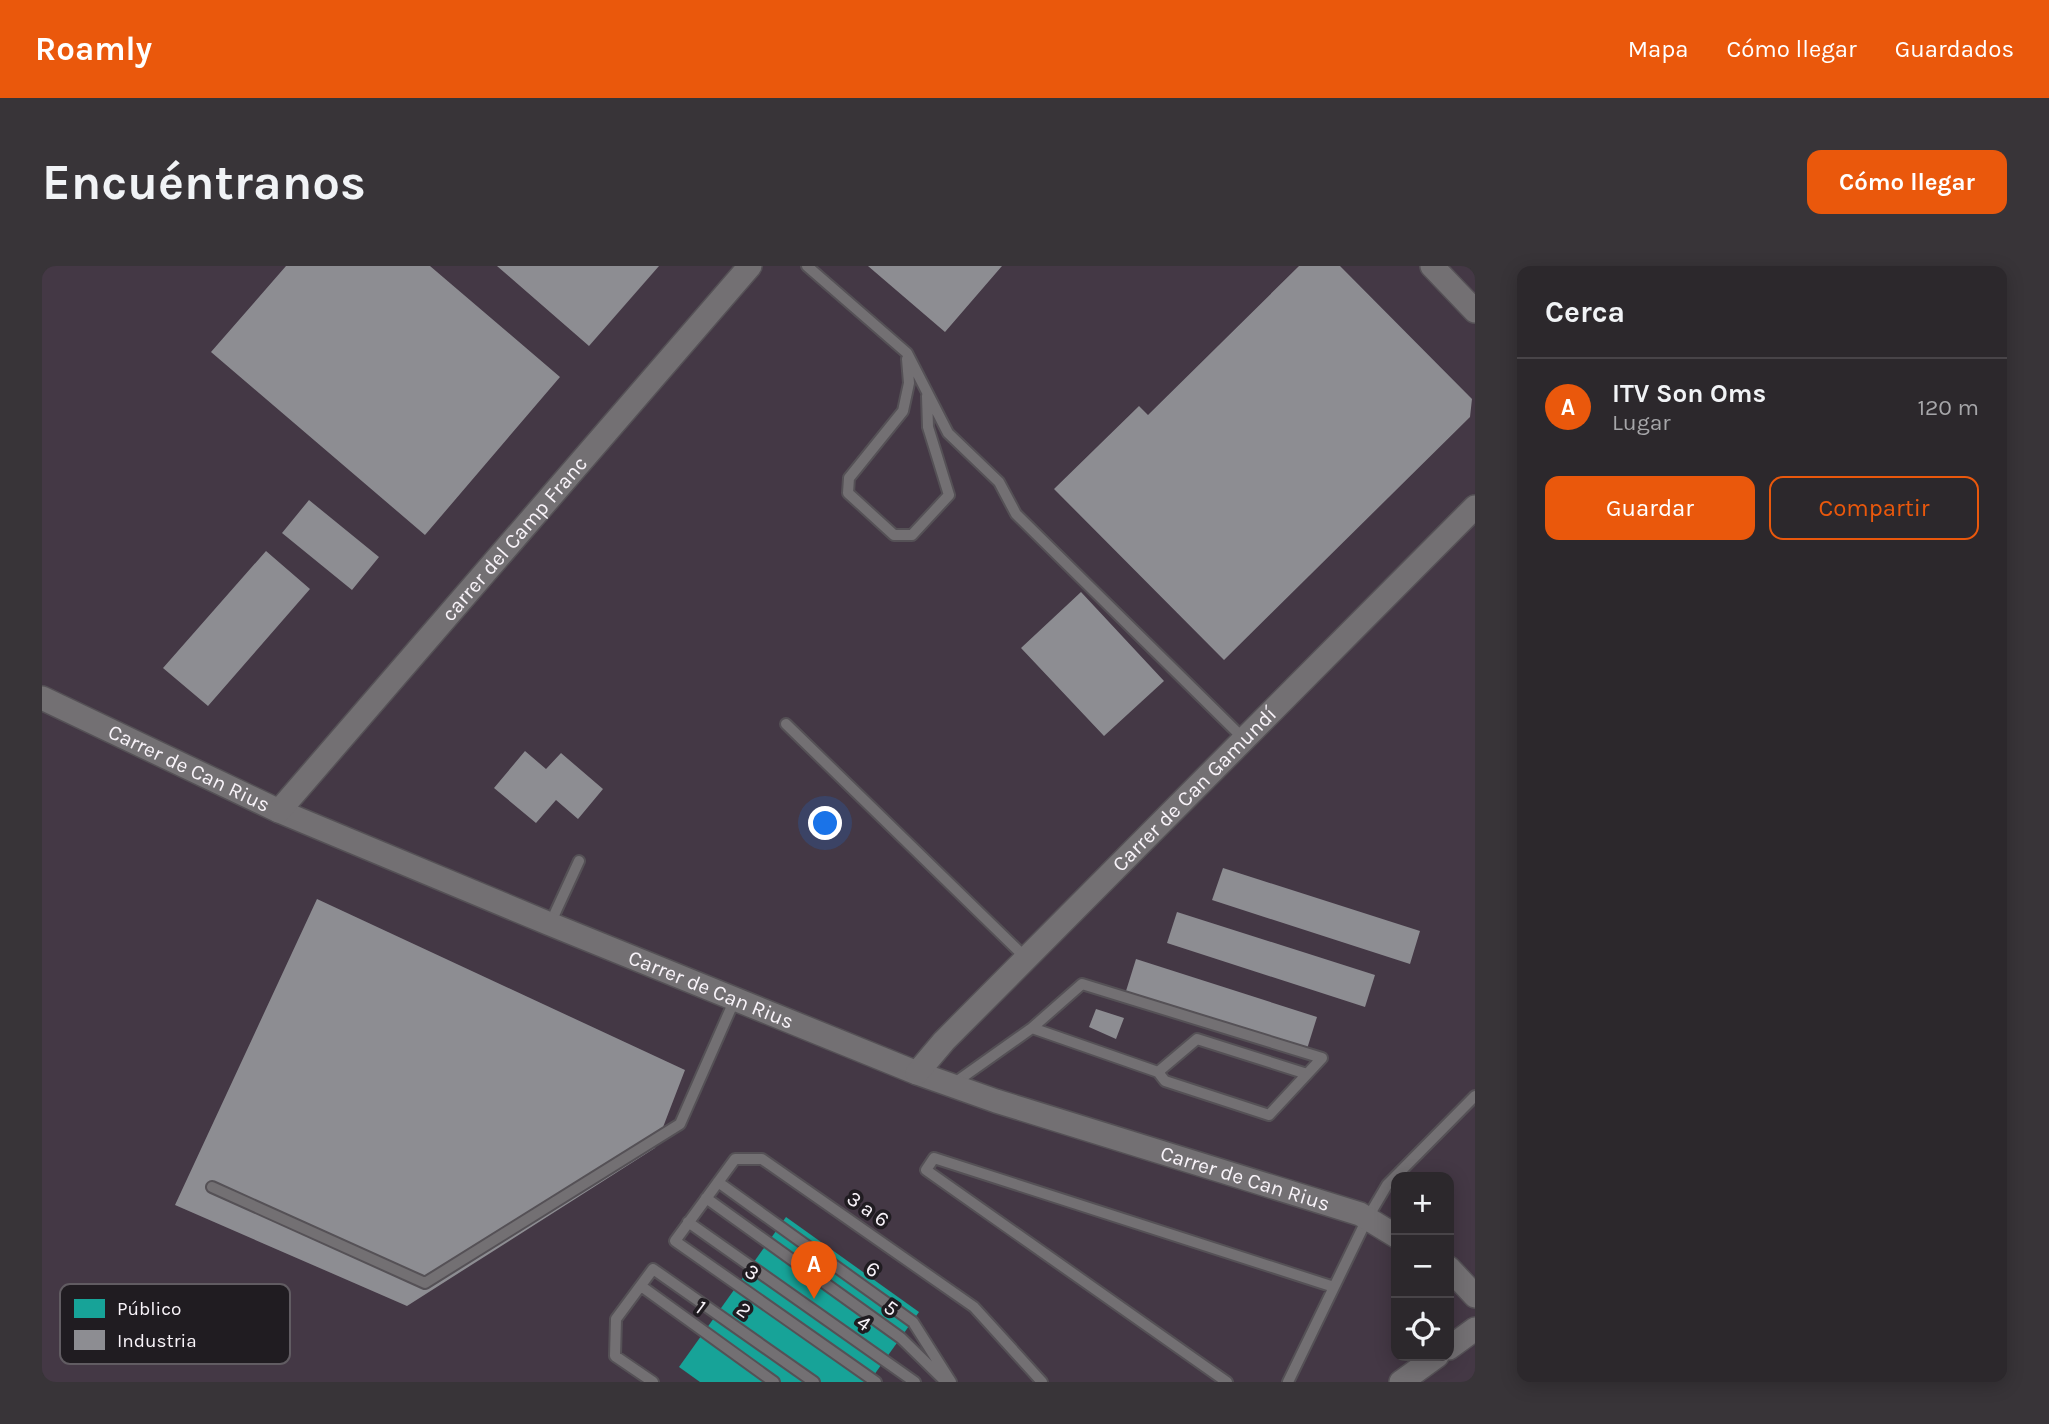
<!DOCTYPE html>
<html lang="es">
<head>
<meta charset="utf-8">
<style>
	body { margin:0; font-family:Karla,sans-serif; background:#383438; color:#f1f3f6 }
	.controls { position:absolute; right:21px; bottom:21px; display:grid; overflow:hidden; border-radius:14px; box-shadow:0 4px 18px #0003 }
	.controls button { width:63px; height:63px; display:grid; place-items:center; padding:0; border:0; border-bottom:2px solid #484448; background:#2c282c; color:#f1f3f6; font:35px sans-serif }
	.you { position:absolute; left:784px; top:558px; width:24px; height:24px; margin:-18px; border:5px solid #fff; border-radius:50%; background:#1a73e8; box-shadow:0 0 0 10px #1a73e833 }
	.badge { display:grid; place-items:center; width:46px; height:46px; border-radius:50%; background:#ea580c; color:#fff; font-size:23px; font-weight:700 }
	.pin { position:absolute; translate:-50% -58px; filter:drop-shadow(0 2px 4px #0008) }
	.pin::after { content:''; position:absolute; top:37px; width:24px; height:21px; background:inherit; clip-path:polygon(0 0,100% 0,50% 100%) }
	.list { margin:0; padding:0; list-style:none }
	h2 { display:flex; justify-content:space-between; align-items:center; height:91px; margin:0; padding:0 28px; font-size:30px }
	h2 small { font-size:23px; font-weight:400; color:#a6a6a9 }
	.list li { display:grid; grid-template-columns:46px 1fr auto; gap:21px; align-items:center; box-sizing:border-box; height:98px; padding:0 28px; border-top:2px solid #484448 }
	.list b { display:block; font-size:26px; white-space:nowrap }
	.list p { margin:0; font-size:23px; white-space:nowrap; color:#a6a6a9 }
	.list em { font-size:23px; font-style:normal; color:#a6a6a9 }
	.actions { display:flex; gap:14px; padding:21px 28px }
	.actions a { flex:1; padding:16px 0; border:2px solid #ea580c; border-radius:14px; text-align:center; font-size:24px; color:#ea580c }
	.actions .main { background:#ea580c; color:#fff }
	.icon { flex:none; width:38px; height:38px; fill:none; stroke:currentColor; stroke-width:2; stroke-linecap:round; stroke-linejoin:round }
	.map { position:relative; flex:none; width:1433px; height:1116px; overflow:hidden; border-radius:14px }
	header { display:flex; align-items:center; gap:42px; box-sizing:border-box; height:98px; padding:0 35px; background:#ea580c; color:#fff }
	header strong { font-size:33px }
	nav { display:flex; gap:38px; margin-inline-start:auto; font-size:24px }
	.intro { display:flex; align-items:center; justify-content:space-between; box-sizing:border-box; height:168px; padding:0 42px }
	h1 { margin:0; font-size:49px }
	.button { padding:18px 32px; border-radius:14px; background:#ea580c; color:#fff; font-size:24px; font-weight:700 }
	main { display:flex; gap:42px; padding:0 42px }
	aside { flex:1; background:#2c282c; border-radius:14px; box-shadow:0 4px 18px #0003 }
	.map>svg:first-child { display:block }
	.built { fill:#443845; fill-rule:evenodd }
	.public { fill:#17a398 }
	.industry { fill:#8d8d92 }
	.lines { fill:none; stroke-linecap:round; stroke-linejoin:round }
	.lane-casing { stroke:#555156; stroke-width:14 }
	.street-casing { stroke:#555156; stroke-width:26 }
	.lane { stroke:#737073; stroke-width:10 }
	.street { stroke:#737073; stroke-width:23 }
	.labels { text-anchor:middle; stroke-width:7; stroke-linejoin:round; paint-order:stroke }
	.street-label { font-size:21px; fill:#f8f3f9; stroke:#201c21 }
	.key { fill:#201c21; stroke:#615c62; stroke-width:2 }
	.key-label { font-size:19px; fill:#f8f3f9 }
</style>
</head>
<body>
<header>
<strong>Roamly</strong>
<nav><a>Mapa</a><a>Cómo llegar</a><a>Guardados</a></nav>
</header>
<div class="intro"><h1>Encuéntranos</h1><a class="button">Cómo llegar</a></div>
<main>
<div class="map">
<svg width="1433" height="1116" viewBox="0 0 1433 1116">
	<rect width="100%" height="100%" fill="#3a353b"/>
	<path class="built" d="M0 0H1433V1116H0ZM1354 911H1407V1090H1354Z"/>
	<path class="public" d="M744 951 877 1046 827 1116H658L637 1101Z"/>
	<path class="industry" d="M244 0H388L518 111 383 269 169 86Z
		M455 0H617L547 80Z
		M826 0H960L903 66Z
		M1257 0H1298L1430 133 1428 151 1182 394 1012 223 1097 140 1106 149Z
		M267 234 337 291 310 324 240 267Z
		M224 285 268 323 166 440 121 402Z
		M1039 326 1122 415 1062 470 979 382Z
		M483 485 504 503 519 487 561 523 536 553 514 534 494 557 452 522Z
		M1181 602 1378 665 1368 698 1170 634Z
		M275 633 643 804 613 882 365 1040 133 939Z
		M1135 646 1333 709 1323 741 1125 677Z
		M1094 693 1275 751 1265 783 1084 725Z
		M1054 743 1082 752 1074 773 1047 761Z"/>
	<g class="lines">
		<defs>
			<path id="lane" d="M765 0 865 87 906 167 957 216 974 248 1202 473
				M865 93 867 117 861 145 807 212 806 227 852 269H870L907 229 886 161 885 130
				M744 458 984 692
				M508 658 537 595
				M1116 806 1155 773 1265 808
				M911 818 990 762 1116 806 1123 815 1227 849 1280 792 1040 718 990 762
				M676 916 871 1056 909 1116
				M170 921 383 1017 638 858 693 733
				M664 932 859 1072 903 1115
				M646 956 873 1116
				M599 1020 732 1116
				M611 1116 573 1090 574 1053 611 1003 772 1116
				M834 1116 633 975 693 893H720L932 1041 1000 1116
				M1185 1116 884 904 892 892 1292 1021
				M1246 1116 1325 953 1345 919 1433 830"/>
			<g id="street">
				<path d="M1390 0 1433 45"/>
				<path id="s1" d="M0 432 237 545 508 658 875 807 954 835 1318 948 1354 970"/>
				<path id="s2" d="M237 545 708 0"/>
				<path id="s3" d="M875 807 902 775 1433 241"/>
				<path d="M1407 1002 1433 1030"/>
				<path d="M1407 1082 1433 1063"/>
				<path d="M1359 1116 1395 1090"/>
			</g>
		</defs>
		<use href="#lane" class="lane-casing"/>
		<use href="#street" class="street-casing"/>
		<use href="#lane" class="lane"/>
		<use href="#street" class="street"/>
	</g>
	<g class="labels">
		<g class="street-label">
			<text dy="7" stroke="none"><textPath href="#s2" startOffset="360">carrer del Camp Franc</textPath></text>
			<text dy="7" stroke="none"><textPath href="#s1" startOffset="163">Carrer de Can Rius</textPath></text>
			<text dy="7" stroke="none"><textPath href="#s3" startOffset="397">Carrer de Can Gamundí</textPath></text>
			<text dy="7" stroke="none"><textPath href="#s1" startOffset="730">Carrer de Can Rius</textPath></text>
			<text dy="7" stroke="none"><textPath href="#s1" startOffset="1297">Carrer de Can Rius</textPath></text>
			<text transform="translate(826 943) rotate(35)" y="7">3 a 6</text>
			<text transform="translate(831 1003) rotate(36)" y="7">6</text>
			<text transform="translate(710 1006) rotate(35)" y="7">3</text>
			<text transform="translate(659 1041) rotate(37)" y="7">1</text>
			<text transform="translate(849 1042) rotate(35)" y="7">5</text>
			<text transform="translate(702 1044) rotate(35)" y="7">2</text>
			<text transform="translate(822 1057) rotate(35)" y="7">4</text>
		</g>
	</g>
	<rect x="18" y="1018" width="230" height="80" rx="10" class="key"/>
	<rect x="32" y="1033" width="31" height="19" fill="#17a398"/>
	<rect x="32" y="1064" width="31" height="20" fill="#8d8d92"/>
	<g class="key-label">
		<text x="75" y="1049">Público</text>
		<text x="75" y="1081">Industria</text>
	</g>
</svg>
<div class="controls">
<button>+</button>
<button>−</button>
<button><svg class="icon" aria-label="locate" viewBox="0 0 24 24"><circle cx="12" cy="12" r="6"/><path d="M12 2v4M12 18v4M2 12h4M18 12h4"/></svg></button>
</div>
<div class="you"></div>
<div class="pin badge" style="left:772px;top:1033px">A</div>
</div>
<aside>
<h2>Cerca<small></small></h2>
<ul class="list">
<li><span class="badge">A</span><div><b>ITV Son Oms</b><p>Lugar</p></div><em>120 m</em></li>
</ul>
<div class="actions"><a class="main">Guardar</a><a>Compartir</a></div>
</aside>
</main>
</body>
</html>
